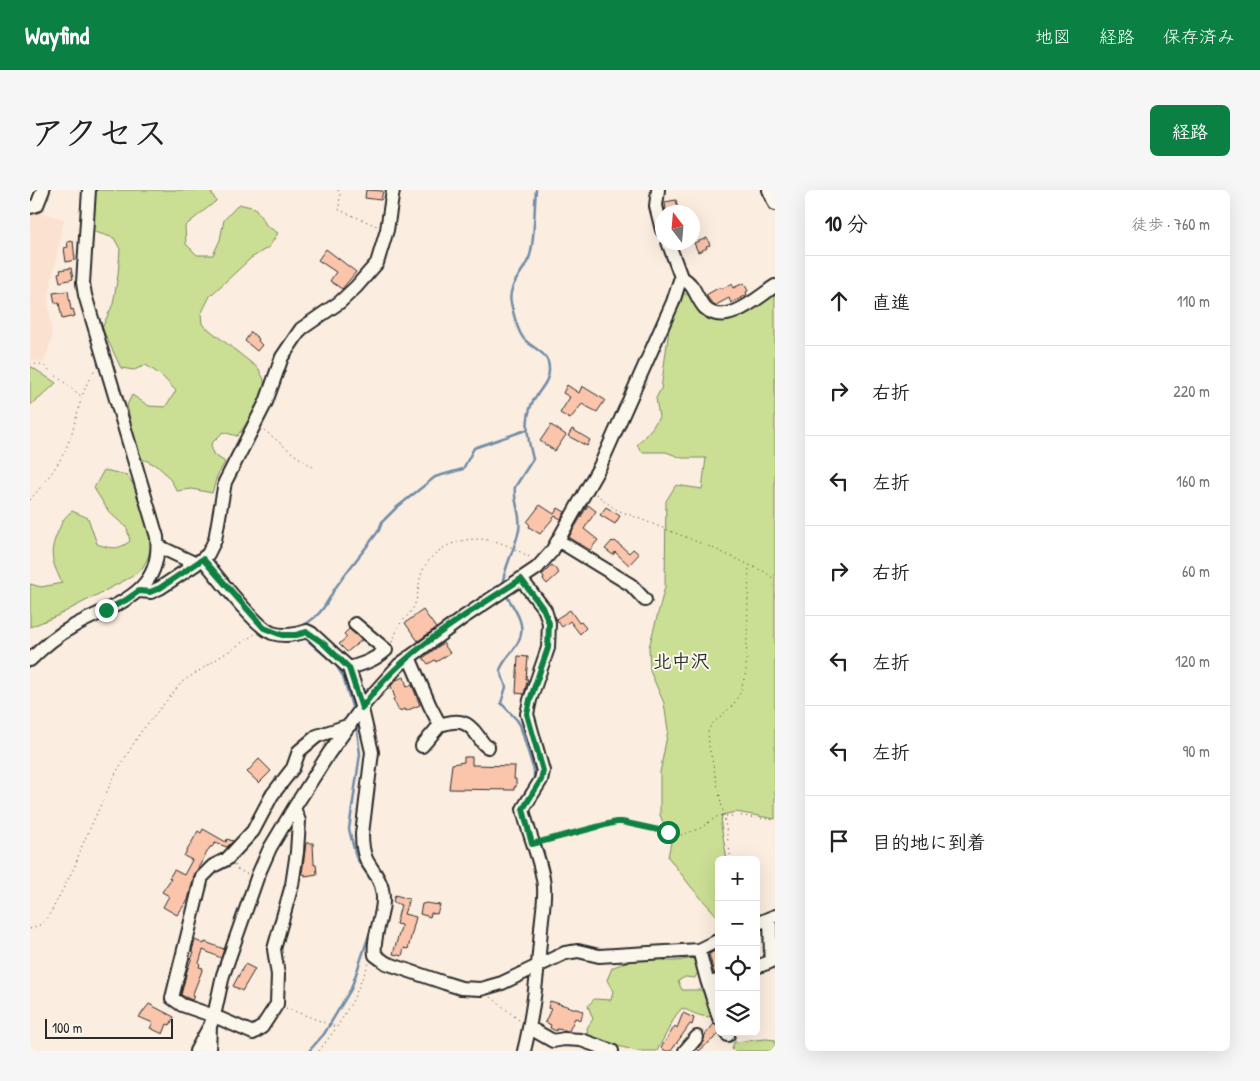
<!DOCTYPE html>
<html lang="ja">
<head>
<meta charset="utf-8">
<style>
	body { margin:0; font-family:"Patrick Hand","Klee One",sans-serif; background:#f6f6f6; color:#222 }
	.controls { position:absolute; right:15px; bottom:15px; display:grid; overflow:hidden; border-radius:8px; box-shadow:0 5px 20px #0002 }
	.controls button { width:45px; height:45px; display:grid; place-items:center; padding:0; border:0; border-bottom:1px solid #e0e0e0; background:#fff; color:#222; font:25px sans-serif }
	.compass { position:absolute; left:625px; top:15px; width:45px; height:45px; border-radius:50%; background:#fff; box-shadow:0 5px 20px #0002; rotate:344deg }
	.scale { position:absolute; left:15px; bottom:12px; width:128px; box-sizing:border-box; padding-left:5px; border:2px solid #2b2b2b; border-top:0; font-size:14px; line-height:18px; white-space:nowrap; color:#2b2b2b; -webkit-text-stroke:4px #fbf7ec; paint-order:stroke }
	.stop { position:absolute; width:15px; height:15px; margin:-11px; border:4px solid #0b8043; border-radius:50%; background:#fff }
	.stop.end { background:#0b8043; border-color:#fff; box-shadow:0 1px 5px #0008 }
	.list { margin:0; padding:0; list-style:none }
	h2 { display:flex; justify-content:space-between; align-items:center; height:65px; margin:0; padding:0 20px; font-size:21px }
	h2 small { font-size:16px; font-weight:400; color:#767676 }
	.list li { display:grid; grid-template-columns:32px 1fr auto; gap:15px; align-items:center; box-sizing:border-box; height:90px; padding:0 20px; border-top:1px solid #e0e0e0 }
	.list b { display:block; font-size:19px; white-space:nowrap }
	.list em { font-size:16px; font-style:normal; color:#767676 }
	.icon { flex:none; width:28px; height:28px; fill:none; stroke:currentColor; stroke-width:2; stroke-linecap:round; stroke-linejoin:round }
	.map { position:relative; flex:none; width:745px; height:861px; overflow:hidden; border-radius:8px }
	header { display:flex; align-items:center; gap:30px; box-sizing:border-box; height:70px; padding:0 25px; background:#0b8043; color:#fff }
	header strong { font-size:24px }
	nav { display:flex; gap:28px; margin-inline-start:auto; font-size:18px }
	.intro { display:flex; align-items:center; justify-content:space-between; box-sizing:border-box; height:120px; padding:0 30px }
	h1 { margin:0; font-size:35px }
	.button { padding:12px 22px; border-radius:8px; background:#0b8043; color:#fff; font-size:18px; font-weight:700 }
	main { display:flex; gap:30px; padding:0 30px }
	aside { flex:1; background:#fff; border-radius:8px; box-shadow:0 5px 20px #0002 }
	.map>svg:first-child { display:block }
	.built { fill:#fbe1cf }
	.green { fill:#cadf94; stroke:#7a8560 }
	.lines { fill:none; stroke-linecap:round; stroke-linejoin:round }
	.stream { stroke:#708ca7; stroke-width:2.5 }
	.building { fill:#fac5ab; stroke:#2b2b2b }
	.minor-casing { stroke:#2b2b2b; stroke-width:16 }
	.path { stroke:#2b2b2b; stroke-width:1; stroke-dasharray:1 4; stroke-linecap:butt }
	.minor { stroke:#fbf7ec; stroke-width:12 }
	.route { stroke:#0b8043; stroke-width:6 }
	.labels { text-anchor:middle; stroke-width:4; stroke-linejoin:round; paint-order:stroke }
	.neighbourhood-label { font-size:19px; font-weight:bold; fill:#2b2b2b; stroke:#fbf7ec }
</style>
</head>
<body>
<header>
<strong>Wayfind</strong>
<nav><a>地図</a><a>経路</a><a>保存済み</a></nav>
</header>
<div class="intro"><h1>アクセス</h1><a class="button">経路</a></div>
<main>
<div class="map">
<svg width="745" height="861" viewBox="0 0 745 861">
	<rect width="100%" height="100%" fill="#fbeddf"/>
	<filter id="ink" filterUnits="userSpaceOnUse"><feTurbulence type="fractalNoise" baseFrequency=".02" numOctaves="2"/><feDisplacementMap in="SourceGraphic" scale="10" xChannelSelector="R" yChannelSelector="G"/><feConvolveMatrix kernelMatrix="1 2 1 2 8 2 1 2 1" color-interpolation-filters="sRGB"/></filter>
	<g filter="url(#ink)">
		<path class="built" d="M7 22 34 29 18 109 22 147 14 173 0 169V23Z"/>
		<path class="green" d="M64 0H180L186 11 155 36 156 54 167 65H183L190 50 194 30 209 14 225 18 237 36 248 43 239 57 221 68 180 106 171 124 172 134 229 179C230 183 233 186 234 190 236 207 217 233 207 246L193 242 181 254 183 264 195 272 187 286 182 303 162 299 147 301C137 283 131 276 112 269L106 254 97 215 102 205 119 216 135 217 146 201 132 186 116 175 104 180 91 178 72 138 83 114 88 85 90 59 84 48 62 41Z
			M654 103 702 130 745 103V629L706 622 692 625 691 635 697 670H689V728L662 698 638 667 641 652 630 625V583L638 540 634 513 620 481 619 457 635 397 636 311 646 295 672 299 676 268H652L636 262H612L607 255 622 238 629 227 626 208 631 199 639 139Z
			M0 176 26 193 10 208 0 215Z
			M74 280 97 285 110 305 123 351 117 370 111 380 101 387 27 426 0 437V394L11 397 32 393C23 373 18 365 27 344 32 333 32 329 42 321L58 328 67 354C81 359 89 360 100 351L97 338 79 322 64 298Z
			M624 766C637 774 649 771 663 768L668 782 665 788 655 787 648 791 652 800H675L684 826C673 829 662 822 652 818L646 825 627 861H607L573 852 558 845 557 838 563 829 558 816 564 809 581 810 583 801 577 790 582 778 595 772Z
			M736 849 745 850V861H704L702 859 704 852Z"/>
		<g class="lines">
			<path class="stream" d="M472 396C474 377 485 359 489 340 492 325 483 312 485 297L503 269C498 250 494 232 502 213 507 202 520 192 519 179 519 162 504 160 494 149 488 142 483 122 481 113 477 96 493 83 499 68 505 55 504 17 506 0
				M475 403C484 419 499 435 487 454 482 463 474 470 470 480L476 497 471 513 487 530 490 535 504 581V589L500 596
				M274 435C291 425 295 416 304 400 318 379 335 360 349 340L352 332 366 318 405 287 433 279 444 258 496 240
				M277 450 306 475 313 486 323 520
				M326 533 330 564 319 639 326 667 344 695 347 709 345 725
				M491 609 497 600
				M279 861 294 844 321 799 344 730"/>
		</g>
		<path class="building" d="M336 0 353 1 351 10 335 8Z
			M646 10 648 20 636 22 635 12Z
			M677 48 680 55 676 56 677 58 668 62 664 53Z
			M43 51 45 70 36 72 34 58 38 57 37 52Z
			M296 59 326 82 312 99 300 91 306 82 288 70Z
			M41 78 43 89 30 92 28 83 31 82 30 80Z
			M714 93 718 101 716 102 717 105 701 113 699 108 686 115 681 112 676 105 690 97 691 99 702 94 703 98Z
			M38 101 41 120 43 119 45 126 32 129 29 113H25L23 103Z
			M221 142 229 149 228 151 232 155 227 161 215 151Z
			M537 195 549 203 552 196 575 210 567 222 552 214 540 229 530 223 540 207 533 203Z
			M521 235 536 245 525 261 510 251Z
			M542 239 560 250 557 256 538 246Z
			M510 315 524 324 528 318 535 322 531 329 525 326 510 344 499 337 500 335 497 332Z
			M558 315 566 321 554 339 568 350 560 360 539 347Z
			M576 317 590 326 585 334 570 325Z
			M582 351 583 352 585 351 599 363 603 359 609 364 599 375 585 362 583 365 575 359Z
			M522 375 529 383 517 394 513 389 514 388 512 385Z
			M393 420 406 438 388 451 375 433Z
			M540 420 549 433 551 432 556 438 550 444 540 431 532 437 526 429Z
			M319 439 332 450 317 462 309 454 317 447 314 444Z
			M413 453 420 463 406 472 405 470 398 474 393 468Z
			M488 466 498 467 496 489H498L497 492 494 504 486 503Z
			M374 487 377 497 382 495 390 515 376 521 375 519 369 521 363 509 365 508 361 496 366 490Z
			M434 567H442V575L485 576 484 589H486V597H484V600L419 599 422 574 434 572Z
			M229 569 241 581 229 593 217 582Z
			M173 639 196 652 197 649 203 651 197 657 185 653 182 657H180L164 685 158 710 147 725 133 717 139 706 132 702 141 689 139 688 144 680 154 685 162 670 154 666 168 641 171 643Z
			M276 653H283L284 675 286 674 287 684 275 686V684H272Z
			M365 705 379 709 374 724 386 727 378 759 374 758 372 766 363 764 371 737V735L366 734 371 715 363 712Z
			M395 713 410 715 407 724 401 723 400 727 390 724 392 714H394Z
			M165 750 174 754 175 752 194 759 191 768 173 760 169 773 170 774 169 777 173 778 162 806H164L162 810 151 805 157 781 164 762 162 761Z
			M689 759V782L684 783 679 764Z
			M215 774 225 779 212 801 203 796Z
			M520 811 553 821 551 830 545 828 539 841 527 839 526 841 520 838 521 835 515 832 521 819 518 818Z
			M119 814 144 827 140 835 137 834 133 844 120 838 123 833 109 827Z
			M653 823 664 828 662 835 660 834 641 861H636L631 858 645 836 647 838Z
			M684 834 689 838V844L669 861 667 859 673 852 675 845Z"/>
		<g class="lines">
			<defs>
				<path id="minor" d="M628 0 626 16 632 40
					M739 0 745 14
					M0 17 7 15 13 0
					M651 87C666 95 665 107 675 118 696 138 728 107 745 96
					M529 351 601 395 615 410
					M128 356 166 374
					M173 369C186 385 226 437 242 443 254 447 265 445 277 441L281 443 319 478 332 519 342 562 332 644C332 653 333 663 337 671 342 680 350 688 352 699 357 722 342 742 345 765L356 773 415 793 431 798 451 799 472 793 535 763 548 761 569 766 669 760 689 750
					M491 389 515 420 519 433 518 458 500 510 497 524 513 581 511 590 493 619C498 645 512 670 514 697 515 710 512 725 511 739 508 780 504 821 494 861
					M109 401 121 402 130 398 166 374 178 364 185 350 195 292 236 212 252 167 271 139 310 112 326 97 347 73 357 40 363 0
					M379 467 400 516 410 535C427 529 437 530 448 546 452 551 453 555 458 557
					M0 470C13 457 26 446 42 437 82 414 133 406 127 347L55 105 53 93 59 0
					M319 478C333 474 345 470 356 460L325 434
					M392 556 410 535
					M264 618 269 631 267 662 262 695 244 759 248 785 247 814 232 837 223 843 184 826 152 815 142 808 172 687 183 676 197 669 223 641 242 605 263 578 269 561 287 546 320 535
					M726 734 745 726
					M669 760 677 790 681 793 689 790
					M726 777 740 772 741 767 740 729
					M677 790 689 828
					M500 838 523 851 534 849 551 850 582 861
					M697 842 698 845
					M166 861 178 839
					M179 861 180 836 184 826 193 785 228 685 240 658 264 618 299 563 336 512 369 475 434 427 507 378 522 361 570 276 643 112 651 87 638 52
					M655 861 667 847"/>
			</defs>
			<use href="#minor" class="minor-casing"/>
			<path class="path" d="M308 0 310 4 309 20 347 36
				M0 173 14 176 51 206
				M234 240 265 265 283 277
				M566 304 585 319 678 356 735 382 745 390
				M0 310C15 292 31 273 39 251 48 227 50 200 66 178
				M362 452C365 446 367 439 370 434 375 428 381 423 384 416 389 405 388 393 392 382 405 352 442 343 471 353 482 357 492 363 502 368
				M515 651 586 632H592L651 645 669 639 688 626H712L745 630
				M701 670 694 626 679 556 678 542 681 535 703 515 710 503 716 482 719 375
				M205 675 208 680 217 684
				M0 739 12 734 21 722 45 676 51 658 84 586 110 543 152 492 225 444
				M461 807 489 830
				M256 818 306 837
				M289 861 307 837 323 810 339 773"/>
			<use href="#minor" class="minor"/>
		</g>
	</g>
	<g class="lines" filter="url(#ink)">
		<path class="route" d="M76 420 96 410 109 401 120 402 130 398 173 369 234 438 252 445H266L277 442 293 453 319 478 332 518C369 463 436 425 491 389L514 420 519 433 518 458 500 510 497 524 513 581 511 590 493 619 502 654 586 632H592L638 642"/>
	</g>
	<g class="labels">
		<g class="neighbourhood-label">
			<text x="651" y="478">北中沢</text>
		</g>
	</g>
</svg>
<div class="controls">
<button>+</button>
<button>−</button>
<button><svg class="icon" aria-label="locate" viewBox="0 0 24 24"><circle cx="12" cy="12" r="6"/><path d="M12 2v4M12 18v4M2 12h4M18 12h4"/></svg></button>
<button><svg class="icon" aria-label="layers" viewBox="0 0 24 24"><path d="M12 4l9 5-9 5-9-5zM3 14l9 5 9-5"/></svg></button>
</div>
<svg class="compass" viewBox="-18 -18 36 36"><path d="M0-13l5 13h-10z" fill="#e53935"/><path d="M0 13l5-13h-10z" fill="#767676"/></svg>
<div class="scale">100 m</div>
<div class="stop" style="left:638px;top:642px"></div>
<div class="stop end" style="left:76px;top:420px"></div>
</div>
<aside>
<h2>10 分<small>徒歩 · 760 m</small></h2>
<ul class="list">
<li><svg class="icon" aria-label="ahead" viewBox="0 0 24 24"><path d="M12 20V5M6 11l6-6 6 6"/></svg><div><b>直進</b></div><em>110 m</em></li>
<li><svg class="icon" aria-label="right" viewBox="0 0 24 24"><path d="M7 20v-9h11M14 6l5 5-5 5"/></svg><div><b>右折</b></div><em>220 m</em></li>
<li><svg class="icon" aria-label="left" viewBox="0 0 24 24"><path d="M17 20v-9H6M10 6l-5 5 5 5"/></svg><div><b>左折</b></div><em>160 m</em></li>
<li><svg class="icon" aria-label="right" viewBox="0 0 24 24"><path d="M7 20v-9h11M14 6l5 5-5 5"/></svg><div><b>右折</b></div><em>60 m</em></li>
<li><svg class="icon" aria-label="left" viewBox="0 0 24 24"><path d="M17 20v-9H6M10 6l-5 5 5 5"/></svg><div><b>左折</b></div><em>120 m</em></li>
<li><svg class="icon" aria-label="left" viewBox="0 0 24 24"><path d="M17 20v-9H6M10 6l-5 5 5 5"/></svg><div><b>左折</b></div><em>90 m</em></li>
<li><svg class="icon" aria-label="arrive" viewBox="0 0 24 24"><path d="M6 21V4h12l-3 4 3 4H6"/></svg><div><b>目的地に到着</b></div></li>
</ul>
</aside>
</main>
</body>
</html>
